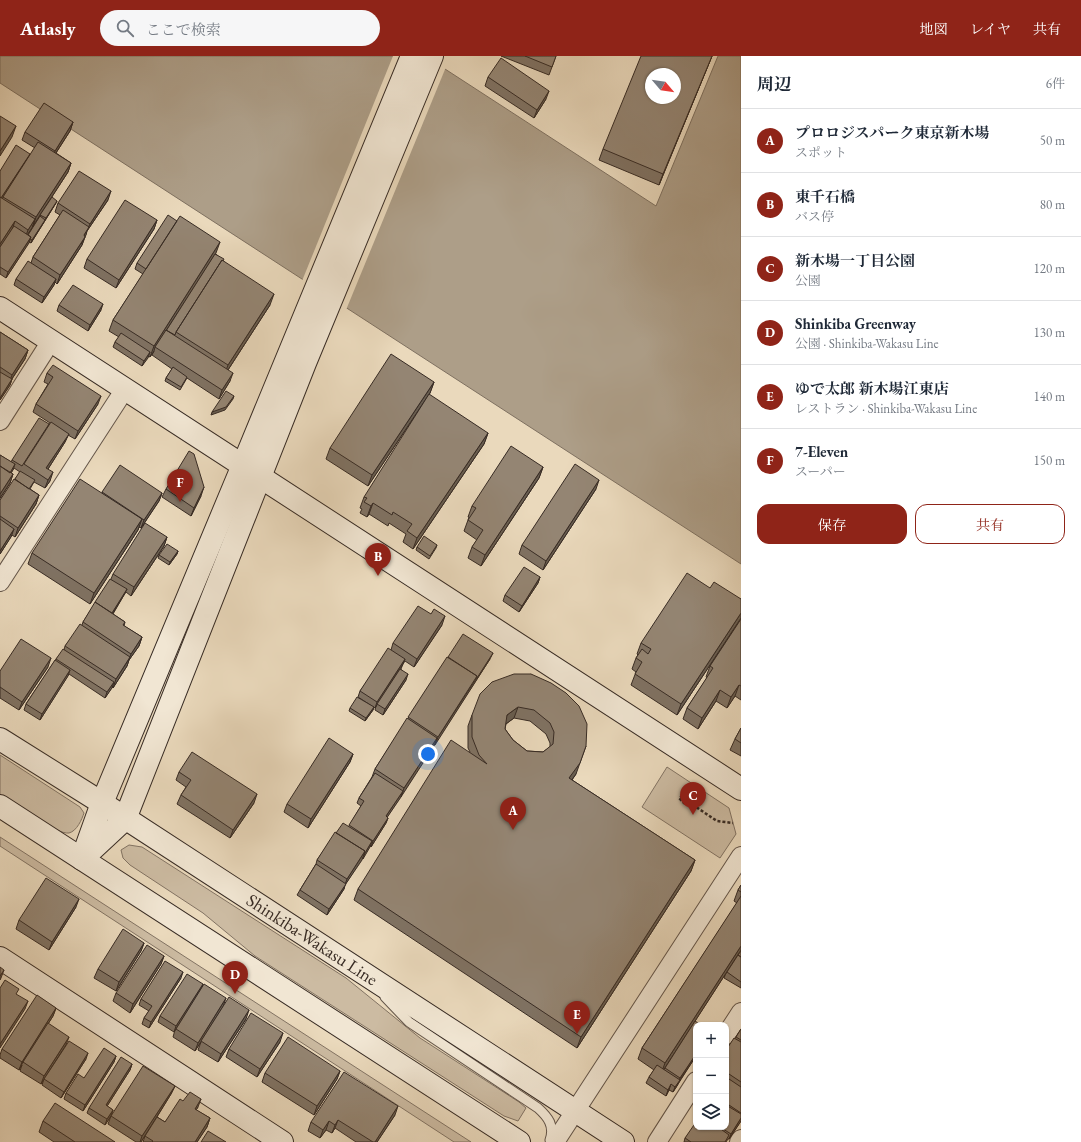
<!DOCTYPE html>
<html lang="ja">
<head>
<meta charset="utf-8">
<style>
	body { margin:0; font-family:"EB Garamond","Noto Serif JP",serif; background:#f6f6f7; color:#1f2937 }
	.controls { position:absolute; right:12px; bottom:12px; display:grid; overflow:hidden; border-radius:8px; box-shadow:0 1px 3px #0004 }
	.controls button { width:36px; height:36px; display:grid; place-items:center; padding:0; border:0; border-bottom:1px solid #e0e1e3; background:#fff; color:#1f2937; font:20px sans-serif }
	.compass { position:absolute; left:645px; top:12px; width:36px; height:36px; border-radius:50%; background:#fff; box-shadow:0 1px 3px #0004; rotate:119deg }
	.you { position:absolute; left:428px; top:698px; width:14px; height:14px; margin:-10px; border:3px solid #fff; border-radius:50%; background:#1a73e8; box-shadow:0 0 0 6px #1a73e833 }
	.badge { display:grid; place-items:center; width:26px; height:26px; border-radius:50%; background:#8f2418; color:#fff; font-size:13px; font-weight:700 }
	.pin { position:absolute; translate:-50% -33px; filter:drop-shadow(0 1px 2px #0008) }
	.pin::after { content:''; position:absolute; top:21px; width:14px; height:12px; background:inherit; clip-path:polygon(0 0,100% 0,50% 100%) }
	.list { margin:0; padding:0; list-style:none }
	h2 { display:flex; justify-content:space-between; align-items:center; height:52px; margin:0; padding:0 16px; font-size:17px }
	h2 small { font-size:13px; font-weight:400; color:#747a83 }
	.list li { display:grid; grid-template-columns:26px 1fr auto; gap:12px; align-items:center; box-sizing:border-box; height:64px; padding:0 16px; border-top:1px solid #e0e1e3 }
	.list b { display:block; font-size:15px; white-space:nowrap }
	.list p { margin:0; font-size:13px; white-space:nowrap; color:#747a83 }
	.list em { font-size:13px; font-style:normal; color:#747a83 }
	.actions { display:flex; gap:8px; padding:12px 16px }
	.actions a { flex:1; padding:9px 0; border:1px solid #8f2418; border-radius:12px; text-align:center; font-size:14px; color:#8f2418 }
	.actions .main { background:#8f2418; color:#fff }
	.icon { flex:none; width:22px; height:22px; fill:none; stroke:currentColor; stroke-width:2; stroke-linecap:round; stroke-linejoin:round }
	.map { position:relative; flex:none; width:741px; height:1086px; overflow:hidden }
	header { display:flex; align-items:center; gap:24px; box-sizing:border-box; height:56px; padding:0 20px; background:#8f2418; color:#fff }
	header strong { font-size:19px }
	nav { display:flex; gap:22px; margin-inline-start:auto; font-size:14px }
	.search { width:280px; height:36px; background:#f6f6f7; display:flex; align-items:center; gap:10px; box-sizing:border-box; padding:0 14px; border-radius:22px; color:#747a83; font-size:15px }
	main { display:flex }
	aside { flex:1; background:#fff }
	.map>svg:first-child { display:block }
	.green { fill:#ccbba2; stroke:#827363 }
	.water { fill:#ad9e88; stroke:#7e7060 }
	.pier { fill:#ead9bc }
	.lines { fill:none; stroke-linecap:round; stroke-linejoin:round }
	.lane-casing { stroke:#64564a; stroke-width:11 }
	.street-casing { stroke:#64564a; stroke-width:20 }
	.secondary-casing { stroke:#372b24; stroke-width:24 }
	.path { stroke:#372b24; stroke-width:2.5; stroke-dasharray:3 2; stroke-linecap:butt }
	.lane { stroke:#f1e6d3; stroke-width:9 }
	.street { stroke:#f1e6d3; stroke-width:18 }
	.secondary { stroke:#f1e6d3; stroke-width:22 }
	.wall { fill:#7f7263; stroke:#372b24; fill-rule:evenodd }
	.shaded-wall { fill:#685d50; stroke:#372b24 }
	.building { fill:#948573; stroke:#372b24; fill-rule:evenodd }
	.labels { text-anchor:middle; stroke-width:3; stroke-linejoin:round; paint-order:stroke }
	.street-label { font-size:18px; fill:#372b24; stroke:#f1e6d3 }
</style>
</head>
<body>
<header>
<strong>Atlasly</strong>
<div class="search"><svg class="icon" aria-label="search" viewBox="0 0 24 24"><circle cx="10" cy="10" r="6"/><path d="M15 15l6 6"/></svg>ここで検索</div>
<nav><a>地図</a><a>レイヤ</a><a>共有</a></nav>
</header>
<main>
<div class="map">
<svg width="741" height="1086" viewBox="0 0 741 1086">
	<rect width="100%" height="100%" fill="#ead9bc"/>
	<filter id="stains"><feTurbulence type="fractalNoise" baseFrequency=".005" numOctaves="4"/><feColorMatrix values="0 0 0 0 .2 0 0 0 0 .09 0 0 0 0 .02 0 0 0 .5 -.17"/></filter>
	<radialGradient id="worn" r=".72"><stop offset=".6" stop-color="#630" stop-opacity="0"/><stop offset="1" stop-color="#630" stop-opacity=".3"/></radialGradient>
	<path class="green" d="M0 699 80 751 84 757C82 763 77 775 69 777 57 779 12 748 0 740Z
		M667 711 729 752 736 778 720 802 642 751Z
		M0 781 471 1086H454L0 790Z
		M129 789 142 791 346 922 420 982 519 1046 526 1052 518 1065 504 1060 255 900 203 857 130 809 123 802 121 794Z"/>
	<path class="water" d="M0 0H425L656 150 718 0H741V508L0 27Z"/>
	<path class="pier" d="M393 0H429L446 11 346 254 302 225Z"/>
	<g class="lines">
		<defs>
			<path id="lane" d="M385 941 409 966 538 1052C548 1061 555 1070 550 1084"/>
			<path id="street" d="M0 365 51 285
				M0 526 125 333
				M726 979 741 956
				M555 1086 741 800
				M657 1086 696 1025
				M739 1086 741 1083"/>
			<g id="secondary">
				<path d="M0 252 741 733"/>
				<path id="s1" d="M0 683 102 747 623 1086"/>
				<path d="M0 750 519 1086"/>
				<path d="M83 800 102 747 243 409 412 0"/>
				<path d="M82 803 125 763 305 307 432 0"/>
				<path d="M0 902 282 1086"/>
			</g>
		</defs>
		<use href="#lane" class="lane-casing"/>
		<use href="#street" class="street-casing"/>
		<use href="#secondary" class="secondary-casing"/>
		<path class="path" d="M692 728 685 738 679 742 684 747 693 749 717 765 733 767"/>
		<use href="#lane" class="lane"/>
		<use href="#street" class="street"/>
		<use href="#secondary" class="secondary"/>
	</g>
	<path class="wall" d="M501 0H556L549 19Z
		M712 0 659 129 599 104 603 93Z
		M488 21 546 43 534 62 485 30Z
		M73 66 70 75 56 97 71 107 68 116 27 179H28L39 162 40 159 56 147 31 187 29 186 6 222 0 218V115L29 102 35 92 22 84 25 76Z
		M108 144 87 175 82 189 57 228 55 226 54 229 42 247 14 229 16 223 31 207 33 201 60 159 55 156 58 147Z
		M157 164 154 173 116 232 84 212 87 203Z
		M216 198 270 249 228 314 230 325 219 343 187 322 180 334 165 325 166 322 172 313 152 299 154 295 150 301 148 300 142 310 113 291 115 286 119 281 109 275 113 264 143 218 135 213 137 207Z
		M59 249 101 254 88 275 57 255Z
		M0 276 28 294 25 303 12 323 10 329 0 344Z
		M47 317 98 348 75 383 68 379 65 386 48 413 50 425 45 432 34 426 30 433 39 439 36 448 15 481 12 479 0 498V444L20 416 14 412 11 417 13 418 10 427 0 442V399L11 406 12 404 49 368 48 371 50 367 33 356 36 348 48 328 44 326Z
		M434 326 430 337 368 430 326 403 330 392Z
		M488 377 484 388 413 493 403 486 406 478 389 467 388 470 369 458 367 461 360 457 362 453 360 452 364 441Z
		M543 411 539 422 481 510 468 502 472 491 477 484 464 475 468 464 469 461H468L472 450Z
		M166 433 201 440 191 460 162 441Z
		M596 433 543 514 519 498 522 489Z
		M102 436 162 437 159 445 141 472 139 471 138 474 90 548 28 508 32 497 102 437Z
		M167 481 164 490 131 540 126 536 124 539 113 558 125 566 124 570 142 581 139 590 129 604 127 610 113 632 112 631 105 642 69 618 40 664 24 654 26 648 56 603 64 594 65 590 82 569 83 566 111 523 113 518Z
		M437 489 436 492 429 503 416 494 417 491Z
		M178 495 177 498 169 509 158 502 159 499Z
		M540 521 538 527 519 556 503 545 505 539Z
		M710 532 741 543V562L677 659 631 629 636 616 632 613 636 602 638 599 637 598 641 587Z
		M741 563V644L735 640 727 652 716 645 698 673 683 663 687 652 707 622 706 621 710 610Z
		M442 569 414 611 405 605 403 608 401 613 406 624 383 659 375 654 376 650 375 652 358 641 360 635 391 594 393 587Z
		M448 601 490 603 387 761 388 762 386 767 371 791 370 790 362 802 345 829 344 833 327 859 297 839 300 834 316 808 317 804 336 777 349 770 361 750 357 747 359 742 372 721 375 713Z
		M48 611 19 654 0 642V615Z
		M531 618 576 718 572 724 695 804 691 815 577 992 354 844 358 833 470 696 468 692V670L472 659ZM514 662 530 665 546 678 550 687V691L543 696 527 695 513 684 505 673 506 668Z
		M374 651 373 654 365 665 349 655 350 652Z
		M741 672V700L730 694 735 683Z
		M353 698 350 706 308 772 284 756 287 748Z
		M179 716 254 747 230 782 177 748 181 739 186 731 176 724Z
		M741 829V932L724 922 726 917 695 965 696 969V1000L673 1036 669 1034 666 1040 646 1027 649 1021 654 1014 638 1003 642 992 737 847 734 845 738 834Z
		M76 851 49 894 16 873 19 864Z
		M144 887 141 895 116 935 94 922 98 913Z
		M164 900 161 908 130 957 113 945 116 937Z
		M181 922 149 972 142 968 144 962 149 955 139 949 141 943Z
		M202 933 223 950 246 963 218 1006 198 994 201 986 195 995 173 981 175 974 174 976 158 966 160 960Z
		M56 952 53 960 48 968 66 989 41 1028 20 1015 22 1009 19 1014 0 1002V999L2 993Z
		M741 973V1065L729 1083H728L726 1086H684L685 1082 696 1071H726V994L735 982Z
		M280 986 257 1021 226 1001 229 993Z
		M116 1000 114 1006 83 1055 64 1043 66 1037 84 1022Z
		M86 1003 61 1042 42 1029 44 1023Z
		M132 1008 130 1014 107 1050 113 1054 111 1059 175 1030 171 1038 157 1061 165 1066 183 1045 198 1051 196 1054 210 1062 207 1071 197 1086H143L145 1080 151 1070 141 1086H136L108 1068 111 1060 105 1069 87 1057 89 1052Z
		M340 1015 337 1023 314 1059 262 1026 265 1017Z
		M395 1059 377 1086H356L335 1072 332 1077 326 1074 320 1082 308 1075 311 1066Z
		M43 1065 115 1086H54L39 1076Z"/>
	<path class="shaded-wall" d="M712 0 659 129 663 118Z
		M549 35 546 43 534 62 537 54Z
		M73 66 70 75 52 103 55 95Z
		M16 70 12 81 0 100V95Z
		M30 98 28 104 3 142H1Z
		M71 107 68 116 33 170 36 161Z
		M111 135 108 144 87 175 86 179 81 188 84 179 88 172 90 168Z
		M57 145 56 147 31 187 32 184Z
		M35 163 32 172 25 182 28 174Z
		M157 164 154 173 116 232 119 224Z
		M15 165 12 174 0 192V188Z
		M31 181 29 187 6 222 8 216Z
		M85 181 82 189 57 228 60 219Z
		M220 186 216 197 166 275 155 291 154 295 150 301 154 290Z
		M56 223 54 229 42 247 44 241Z
		M274 238 270 249 224 320 228 309Z
		M103 248 101 254 88 275 90 269Z
		M28 294 25 303 9 327 12 319Z
		M150 296 148 302 142 310 144 305Z
		M233 317 230 325 219 343 222 334Z
		M12 323 10 329 0 344V342Z
		M434 326 430 337 368 430 372 419Z
		M101 340 98 348 75 383 78 375Z
		M234 340 233 343 225 354 211 359 212 356Z
		M488 377 484 388 413 493 417 482Z
		M69 378 65 386 43 421 46 412Z
		M15 408 13 414 6 424 8 418Z
		M543 411 539 422 481 510 485 499Z
		M53 416 50 425 45 432 48 424Z
		M13 418 10 427 0 442V438Z
		M599 424 596 433 543 514 546 505Z
		M204 431 201 440 191 460 194 452Z
		M162 437 159 445 141 472 144 464Z
		M39 439 36 448 15 481 18 472Z
		M373 447 369 458 367 461 371 450Z
		M142 463 138 474 90 548 94 537Z
		M14 473 11 481 0 498V495Z
		M167 481 164 490 131 540 134 531Z
		M178 495 177 498 169 509 170 506Z
		M540 521 538 527 519 556 522 550Z
		M127 533 124 539 110 562 112 557Z
		M741 557V562L677 659 681 648Z
		M445 560 442 569 414 611 417 603Z
		M142 581 139 590 129 604 127 610 113 632 116 623 129 603 131 598Z
		M493 597 490 603 435 689 438 681Z
		M51 602 48 611 19 654 22 646Z
		M405 603 403 608 375 652 377 646Z
		M70 614 68 620 40 664 42 658Z
		M408 618 406 624 383 659 385 653Z
		M114 626 112 632 105 642 107 636Z
		M739 629 735 640 727 652 731 641Z
		M720 634 716 645 698 673 702 662Z
		M374 651 373 654 365 665 366 662Z
		M518 651 514 662 503 670 507 659Z
		M437 682 434 690 401 741 404 732Z
		M586 690 576 718 565 733 569 722Z
		M353 698 350 706 308 772 311 763Z
		M403 735 401 741 384 766 386 760Z
		M257 738 254 747 230 782 233 774Z
		M388 762 386 767 371 791 373 785Z
		M372 785 370 791 363 803 365 797Z
		M365 795 362 804 345 829 344 833 327 859 329 853 344 831 347 823Z
		M695 804 691 815 577 992 581 981Z
		M79 843 76 851 49 894 52 886Z
		M144 887 141 895 116 935 119 926Z
		M741 890V894L661 1018 665 1007Z
		M164 900 161 908 130 957 133 948Z
		M4 914 1 922 0 924V920Z
		M183 916 181 922 149 972 151 966Z
		M203 928 201 934 174 976 176 970Z
		M226 942 223 951 195 995 198 987Z
		M28 945 25 953 0 992V988Z
		M56 952 53 960 23 1007V1006L19 1014 22 1006Z
		M249 954 246 963 218 1006 221 998Z
		M283 977 280 986 257 1021 260 1013Z
		M69 981 66 989 41 1028 44 1020Z
		M88 997 86 1003 61 1042 64 1036Z
		M696 998V1000L678 1027 680 1022Z
		M116 1000 114 1006 83 1055 85 1049Z
		M132 1008 130 1014 104 1055 106 1049Z
		M340 1015 337 1023 314 1059 317 1050Z
		M680 1024 677 1030 673 1036 675 1031Z
		M671 1028 669 1034 666 1040 668 1034Z
		M175 1030 171 1038 141 1086H140L142 1080Z
		M201 1043 198 1051 192 1061 195 1053Z
		M398 1050 395 1059 377 1086H375Z
		M113 1054 111 1060 105 1069 107 1063Z
		M210 1062 207 1071 197 1086H195Z
		M741 1062V1065L729 1083 731 1078Z
		M338 1064 335 1072 332 1077 335 1069Z
		M329 1065 326 1074 320 1082 323 1074Z"/>
	<path class="building" d="M525 0H556L552 11Z
		M641 0H712L663 118 603 93ZM651 18H675V42H651Z
		M501 2 549 35 537 54 488 21Z
		M44 47 73 66 55 95 25 76Z
		M0 60 16 70 0 95Z
		M38 86 71 107 36 161 3 141Z
		M16 89 30 98 1 142 0 141V115Z
		M79 115 111 135 90 168 58 147Z
		M0 141 35 163 28 174 15 165 0 188Z
		M52 141 57 145 46 162 40 159Z
		M125 144 157 164 119 224 87 203Z
		M63 154 89 171 84 179 85 181 60 219 33 201Z
		M168 159 177 165 146 213 137 207Z
		M40 160 45 164 32 184 30 183 31 181 28 179Z
		M180 160 220 186 154 290 113 264Z
		M14 170 31 181 8 216 0 211V191Z
		M215 198 224 203 223 205 222 204 176 276 175 279 166 274V275Z
		M222 204 274 238 228 309 176 276Z
		M28 205 56 223 44 241 16 223Z
		M73 229 103 248 90 269 59 249Z
		M166 274 233 317 222 334 155 291Z
		M0 276 28 294 12 319 0 311Z
		M121 277 150 296 144 305 115 286Z
		M391 298 434 326 372 419 330 392Z
		M53 309 101 340 78 375 36 348 53 321 47 317Z
		M173 311 187 321 181 331 166 322Z
		M0 316 12 323 0 342Z
		M226 335 234 340 226 351 212 356Z
		M429 338 488 377 417 482 407 475 412 468 393 456 392 459 373 447 371 450 364 446 367 442 364 441Z
		M39 362 49 368 22 410 12 404Z
		M51 366 69 378 46 412 53 416 48 424 24 408Z
		M511 390 543 411 485 499 472 491 483 474 468 464 476 452 472 450Z
		M189 395 194 398 204 431 194 452 166 433Z
		M0 399 15 408 10 417 0 410Z
		M575 408 599 424 546 505 522 489Z
		M120 409 162 437 144 464 102 436Z
		M0 410 13 418 0 438Z
		M20 415 35 424 29 433 15 423Z
		M14 423 39 439 18 472 0 460V444Z
		M80 423 142 463 94 537 32 497Z
		M0 463 14 473 0 495Z
		M145 467 167 481 134 531 113 518Z
		M424 480 437 489 430 500 417 491Z
		M167 488 178 495 170 506 159 499Z
		M524 511 540 521 522 550 505 539Z
		M687 517 710 532 714 526 741 543V557L681 648 635 618 642 606 636 602 642 593 648 598 651 593 641 587Z
		M110 523 127 533 112 557 95 546Z
		M95 546 125 566 123 569 142 581 131 598 83 566Z
		M418 550 431 558 434 553 445 560 417 603 393 587Z
		M741 563V630L739 629 731 641 720 634 702 662 687 652 713 612 710 610Z
		M80 568 130 601 116 623 65 590Z
		M463 578 493 597 477 622V620L448 601Z
		M21 583 51 602 22 646 0 631V615Z
		M388 592 405 603 377 646 360 635Z
		M63 593 114 626 107 636 56 603Z
		M447 601 477 620 438 681 408 661Z
		M55 604 70 614 42 658 26 648Z
		M400 613 408 618 385 653 377 648Z
		M514 618H531L551 627 566 637 579 650 587 668 586 690 580 707 569 722 695 804 581 981 358 833 451 684 487 708 479 699 472 681V659L480 638 492 626ZM518 651 534 654 550 667 554 676 553 688 543 696 527 695 513 684 505 673 507 659Z
		M357 641 374 651 366 662 350 652Z
		M407 662 437 682 404 732 375 713Z
		M741 672V687L735 683Z
		M329 682 353 698 311 763 287 748Z
		M192 696 257 738 233 774 181 739 191 724 179 716Z
		M375 717 403 735 386 760 388 762 373 785 349 769 364 745 359 742Z
		M343 767 372 785 365 797 364 796 365 795 336 777Z
		M335 776 365 795 347 823 317 804Z
		M316 808 346 828 329 853 300 834Z
		M46 822 79 843 52 886 19 864Z
		M741 829V836L738 834Z
		M741 840V890L665 1007 642 992Z
		M123 873 144 887 119 926 98 913Z
		M147 889 164 900 133 948 116 937Z
		M741 895V901L738 899Z
		M738 899 741 901V926L727 916Z
		M165 905 183 916 151 966 144 962 152 950 141 943Z
		M0 911 4 914 0 920Z
		M187 918 203 928 176 970 160 960Z
		M5 924 19 933 16 938 28 945 0 988V932Z
		M204 928 226 942 198 987 176 973Z
		M37 939 56 952 22 1006 2 993Z
		M229 941 249 954 221 998 201 985Z
		M251 957 283 977 260 1013 229 993Z
		M695 965 701 969H696V998L680 1022 665 1012Z
		M48 967 69 981 44 1020 23 1006Z
		M741 973V984L736 981Z
		M288 981 340 1015 317 1050 265 1017Z
		M734 982 741 986V1026L726 1016V994Z
		M69 985 88 997 64 1036 44 1023Z
		M104 992 116 1000 85 1049 66 1037 78 1018 84 1022Z
		M121 1001 132 1008 106 1049 113 1054 107 1063 89 1052Z
		M657 1009 680 1024 675 1031 671 1028 668 1034 649 1021Z
		M143 1010 175 1030 142 1080 111 1060Z
		M344 1016 398 1050 375 1086H373L338 1064 335 1069 329 1065 323 1074 311 1066Z
		M726 1021 741 1031V1057L726 1047Z
		M190 1036 201 1043 195 1053 210 1062 195 1086H152L153 1085 145 1080 157 1061 165 1066 180 1043 183 1045Z
		M55 1047 115 1086H75L43 1065Z
		M726 1049 741 1058V1062L731 1078 720 1071H726Z
		M696 1066V1071H718L729 1079 725 1086H691L685 1082Z
		M208 1075 226 1086H201Z"/>
	<g class="labels">
		<g class="street-label">
			<text dy="6" stroke="none"><textPath href="#s1" startOffset="371">Shinkiba-Wakasu Line</textPath></text>
		</g>
	</g>
	<rect width="100%" height="100%" filter="url(#stains)"/>
	<rect width="100%" height="100%" fill="url(#worn)"/>
</svg>
<div class="controls">
<button>+</button>
<button>−</button>
<button><svg class="icon" aria-label="layers" viewBox="0 0 24 24"><path d="M12 4l9 5-9 5-9-5zM3 14l9 5 9-5"/></svg></button>
</div>
<svg class="compass" viewBox="-18 -18 36 36"><path d="M0-13l5 13h-10z" fill="#e53935"/><path d="M0 13l5-13h-10z" fill="#747a83"/></svg>
<div class="you"></div>
<div class="pin badge" style="left:513px;top:774px">A</div>
<div class="pin badge" style="left:378px;top:520px">B</div>
<div class="pin badge" style="left:693px;top:759px">C</div>
<div class="pin badge" style="left:235px;top:938px">D</div>
<div class="pin badge" style="left:577px;top:978px">E</div>
<div class="pin badge" style="left:180px;top:446px">F</div>
</div>
<aside>
<h2>周辺<small>6件</small></h2>
<ul class="list">
<li><span class="badge">A</span><div><b>プロロジスパーク東京新木場</b><p>スポット</p></div><em>50 m</em></li>
<li><span class="badge">B</span><div><b>東千石橋</b><p>バス停</p></div><em>80 m</em></li>
<li><span class="badge">C</span><div><b>新木場一丁目公園</b><p>公園</p></div><em>120 m</em></li>
<li><span class="badge">D</span><div><b>Shinkiba Greenway</b><p>公園 · Shinkiba-Wakasu Line</p></div><em>130 m</em></li>
<li><span class="badge">E</span><div><b>ゆで太郎 新木場江東店</b><p>レストラン · Shinkiba-Wakasu Line</p></div><em>140 m</em></li>
<li><span class="badge">F</span><div><b>7-Eleven</b><p>スーパー</p></div><em>150 m</em></li>
</ul>
<div class="actions"><a class="main">保存</a><a>共有</a></div>
</aside>
</main>
</body>
</html>
